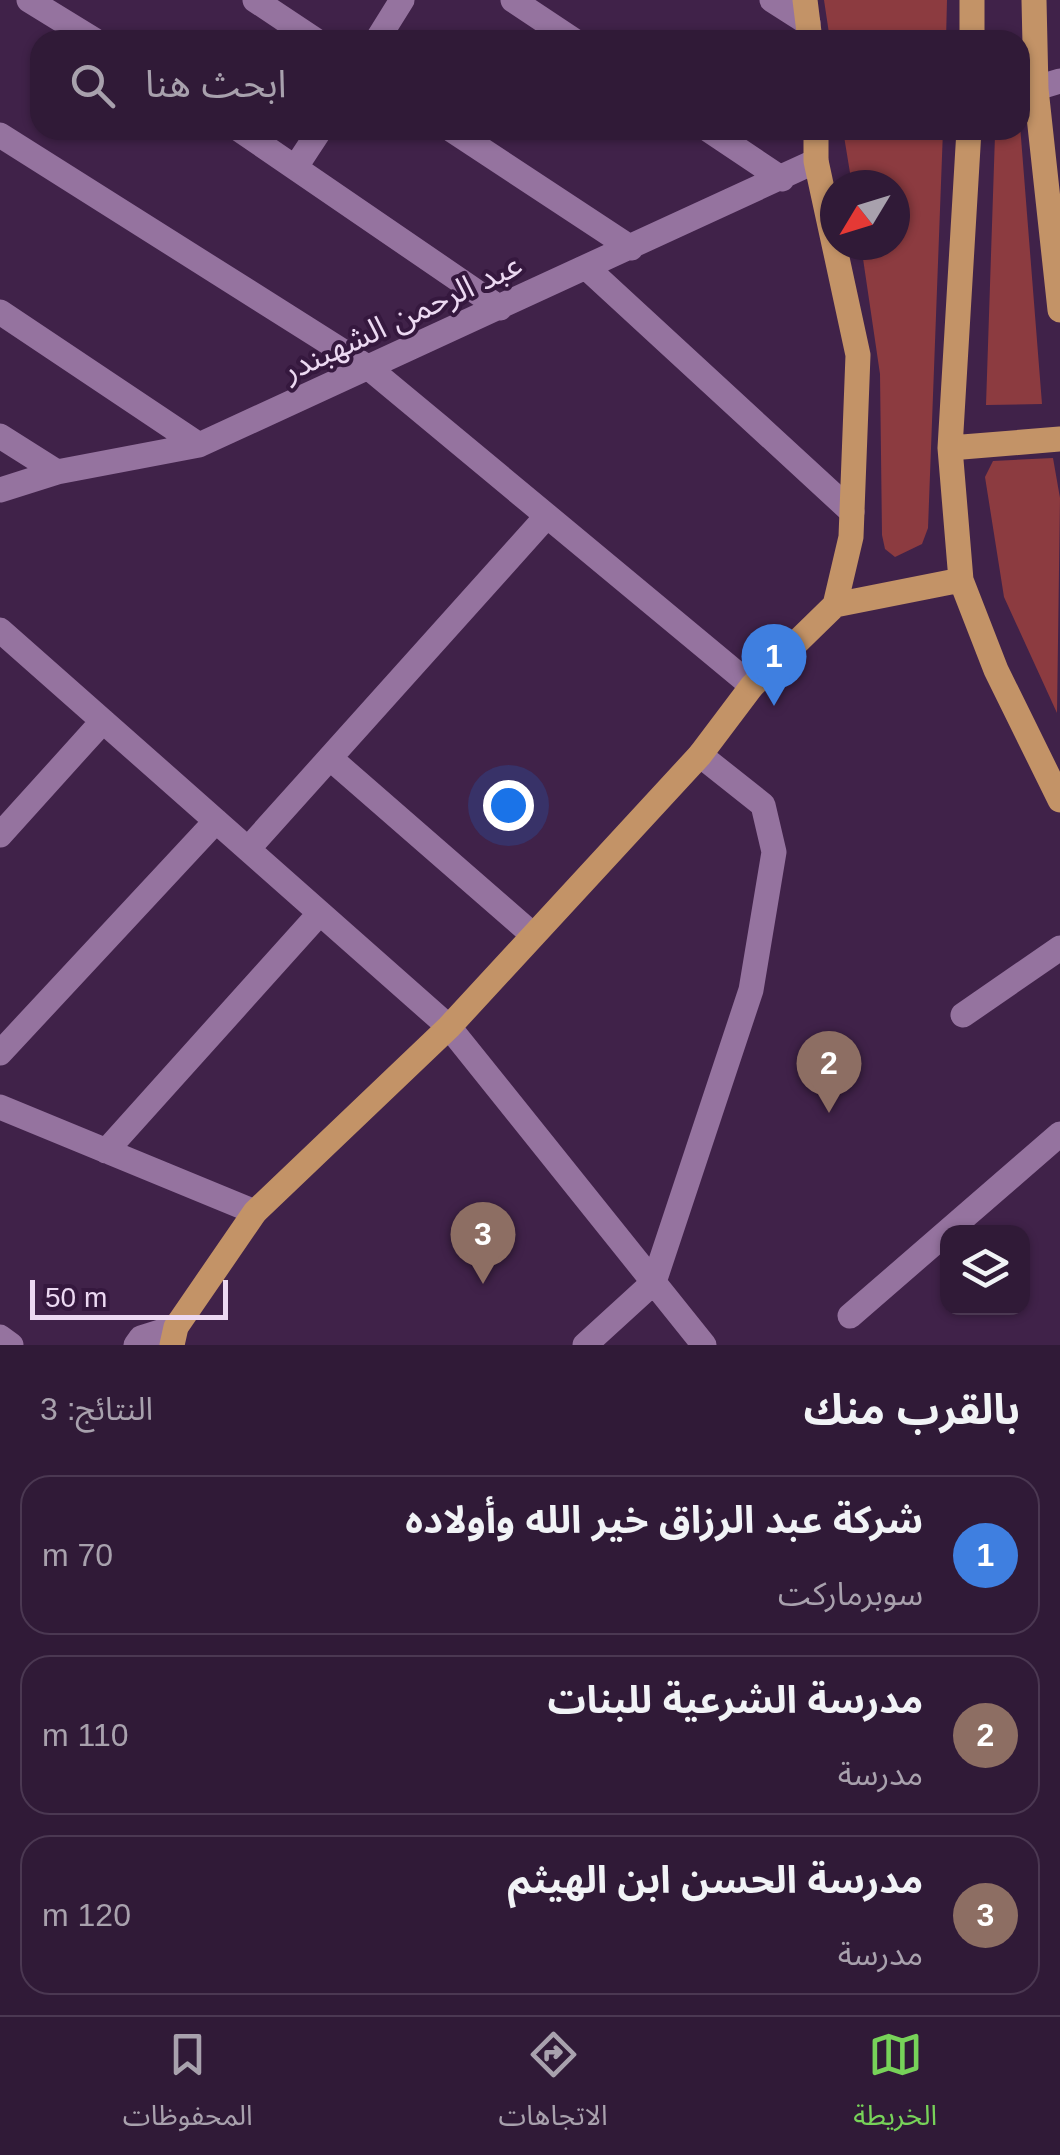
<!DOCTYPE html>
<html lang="ar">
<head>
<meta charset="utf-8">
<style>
	body { margin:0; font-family:Arial,"Noto Sans Arabic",sans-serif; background:#38233f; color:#f1f3f6; direction:rtl }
	.controls { position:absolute; right:30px; bottom:30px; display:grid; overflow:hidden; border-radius:20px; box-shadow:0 2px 8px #0004 }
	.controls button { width:90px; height:90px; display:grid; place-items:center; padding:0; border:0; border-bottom:2px solid #4b3852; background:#301a37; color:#f1f3f6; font:50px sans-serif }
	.compass { position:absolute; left:820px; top:170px; width:90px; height:90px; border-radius:50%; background:#301a37; box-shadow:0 2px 8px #0004; rotate:232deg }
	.scale { position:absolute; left:30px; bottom:25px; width:198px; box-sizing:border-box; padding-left:10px; border:5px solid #ecd9f2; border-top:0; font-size:28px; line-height:35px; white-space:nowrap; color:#ecd9f2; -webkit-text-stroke:8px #35183e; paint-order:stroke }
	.you { position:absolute; left:508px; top:805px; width:35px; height:35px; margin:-25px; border:8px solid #fff; border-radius:50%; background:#1a73e8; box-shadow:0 0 0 15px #1a73e833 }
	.badge { display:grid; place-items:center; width:65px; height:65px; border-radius:50%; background:#77d259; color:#fff; font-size:32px; font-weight:700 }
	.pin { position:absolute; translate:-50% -82px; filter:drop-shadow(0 2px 5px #0008) }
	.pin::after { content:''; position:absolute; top:52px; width:35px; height:30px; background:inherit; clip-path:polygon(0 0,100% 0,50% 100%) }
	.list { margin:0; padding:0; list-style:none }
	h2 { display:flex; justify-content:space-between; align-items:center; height:130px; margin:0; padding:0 40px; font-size:42px }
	h2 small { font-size:32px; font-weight:400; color:#a8a1ad }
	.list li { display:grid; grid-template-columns:65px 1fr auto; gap:30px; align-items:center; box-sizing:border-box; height:160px; margin:0 20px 20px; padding:0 20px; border:2px solid #4b3852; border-radius:30px }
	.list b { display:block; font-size:38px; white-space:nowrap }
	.list p { margin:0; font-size:32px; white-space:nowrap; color:#a8a1ad }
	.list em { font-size:32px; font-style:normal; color:#a8a1ad }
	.icon { flex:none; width:55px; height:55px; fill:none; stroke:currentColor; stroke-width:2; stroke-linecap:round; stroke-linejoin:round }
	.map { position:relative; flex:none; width:1060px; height:1345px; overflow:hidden; direction:ltr }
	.search { position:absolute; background:#301a37; box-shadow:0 2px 8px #0004; left:30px; right:30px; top:30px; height:110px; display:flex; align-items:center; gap:25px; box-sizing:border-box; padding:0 35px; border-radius:30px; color:#a8a1ad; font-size:38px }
	.sheet { height:670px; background:#301a37 }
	nav { display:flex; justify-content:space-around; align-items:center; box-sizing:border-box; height:140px; border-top:2px solid #4b3852; background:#301a37; font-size:28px; color:#a8a1ad }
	nav a { display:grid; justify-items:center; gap:5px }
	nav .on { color:#77d259 }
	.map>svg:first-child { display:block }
	.green { fill:#8c3b40 }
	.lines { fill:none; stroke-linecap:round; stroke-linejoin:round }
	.minor { stroke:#95739f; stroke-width:25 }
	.major { stroke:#c39367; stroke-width:25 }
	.labels { text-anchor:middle; stroke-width:8; stroke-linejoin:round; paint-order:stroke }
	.street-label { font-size:32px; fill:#ecd9f2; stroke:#35183e }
</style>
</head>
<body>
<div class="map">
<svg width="1060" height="1345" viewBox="0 0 1060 1345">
	<rect width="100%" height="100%" fill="#402249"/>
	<path class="green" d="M824 0H947L946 40H830Z
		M1020 125 1042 404 986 405 995 135 1020 130Z
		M843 130H943L928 528 922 544 895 557 885 549 882 535 880 374 861 245H895V185H852Z
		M1053 458 1060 498 1057 713 1004 597 985 477 993 461Z"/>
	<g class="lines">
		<path class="minor" d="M29 0 94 40
			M255 0 315 40
			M513 0 573 40
			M772 0 808 23
			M377 40 402 0
			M1020 93 1060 81
			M240 130 500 308
			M452 130 631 248
			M709 130 782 179
			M0 135 369 368 752 686
			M297 165 320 130
			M587 268 852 512
			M0 312 199 445
			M0 436 57 472
			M0 490 57 472 199 445 816 161
			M0 630 449 1027 704 1345
			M330 758 533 935
			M0 835 103 721
			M248 849 547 516
			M963 1015 1060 948
			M0 1053 216 821
			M0 1107 255 1212
			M106 1151 320 913
			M850 1316 1060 1134
			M0 1337 11 1345
			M136 1345 141 1338 176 1327
			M585 1345 654 1282 751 990 774 852 763 805 700 755"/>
		<path class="major" d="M805 0 810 40
			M1034 0 1036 89 1060 310
			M972 40V0
			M969 130 950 448 961 580 996 670 1060 800
			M950 448 1060 439
			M835 605 961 580
			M172 1345 176 1327 255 1212 449 1027 700 755 752 686 835 605 851 537 858 355 816 161V130"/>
	</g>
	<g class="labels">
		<g class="street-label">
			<text transform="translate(402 317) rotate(-25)" y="11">عبد الرحمن الشهبندر</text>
		</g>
	</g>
</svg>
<div class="controls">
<button><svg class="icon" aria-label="layers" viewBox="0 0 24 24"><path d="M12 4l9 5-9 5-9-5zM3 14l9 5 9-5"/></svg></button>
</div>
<svg class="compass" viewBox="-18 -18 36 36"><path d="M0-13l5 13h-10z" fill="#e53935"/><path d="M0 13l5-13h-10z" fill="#a8a1ad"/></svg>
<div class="scale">50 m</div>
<div class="you"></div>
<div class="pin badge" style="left:774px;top:706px;background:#3f7fe0">1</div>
<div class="pin badge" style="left:829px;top:1113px;background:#8d6e63">2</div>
<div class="pin badge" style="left:483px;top:1284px;background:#8d6e63">3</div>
<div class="search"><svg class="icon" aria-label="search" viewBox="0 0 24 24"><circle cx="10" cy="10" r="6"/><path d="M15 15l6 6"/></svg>ابحث هنا</div>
</div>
<section class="sheet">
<h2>بالقرب منك<small>النتائج: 3</small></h2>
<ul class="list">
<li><span class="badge" style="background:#3f7fe0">1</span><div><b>شركة عبد الرزاق خير الله وأولاده</b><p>سوبرماركت</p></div><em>70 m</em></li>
<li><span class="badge" style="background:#8d6e63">2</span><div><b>مدرسة الشرعية للبنات</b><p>مدرسة</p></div><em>110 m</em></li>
<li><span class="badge" style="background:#8d6e63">3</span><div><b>مدرسة الحسن ابن الهيثم</b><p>مدرسة</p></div><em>120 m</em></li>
</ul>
</section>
<nav>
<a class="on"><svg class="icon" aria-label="map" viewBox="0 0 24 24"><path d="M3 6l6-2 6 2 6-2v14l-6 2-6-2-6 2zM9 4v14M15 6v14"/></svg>الخريطة</a>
<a><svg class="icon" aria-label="directions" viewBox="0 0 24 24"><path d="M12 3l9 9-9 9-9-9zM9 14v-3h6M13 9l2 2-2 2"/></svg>الاتجاهات</a>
<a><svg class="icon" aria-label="saved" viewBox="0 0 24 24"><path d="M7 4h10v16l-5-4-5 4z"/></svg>المحفوظات</a>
</nav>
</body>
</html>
